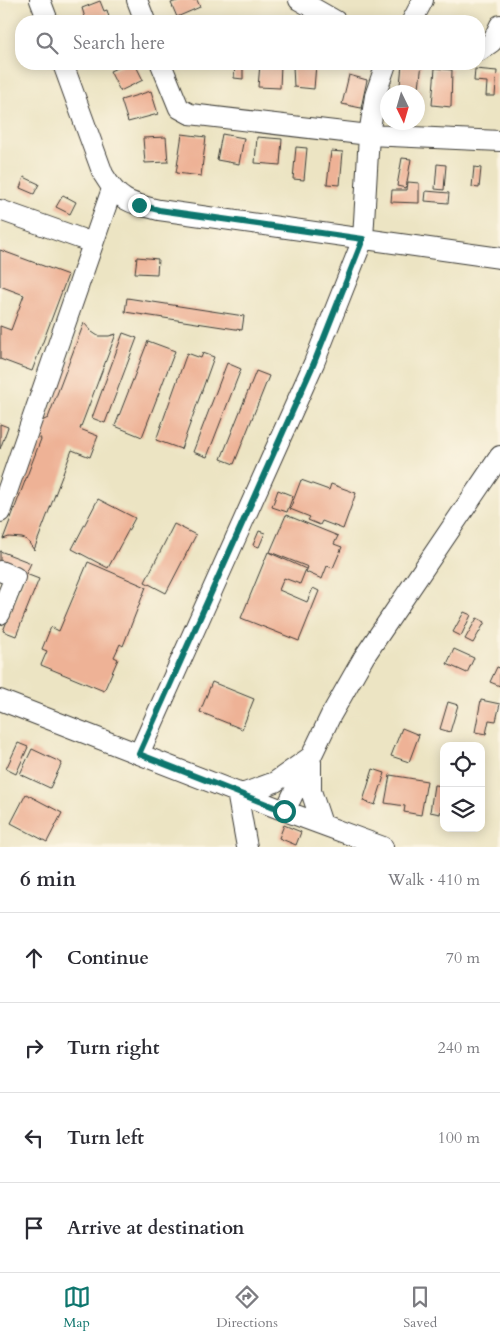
<!DOCTYPE html>
<html lang="en">
<head>
<meta charset="utf-8">
<style>
	body { margin:0; font-family:Cardo,serif; background:#f2f2f3; color:#2b2b33 }
	.controls { position:absolute; right:15px; bottom:15px; display:grid; overflow:hidden; border-radius:10px; box-shadow:0 2px 12px #0003 }
	.controls button { width:45px; height:45px; display:grid; place-items:center; padding:0; border:0; border-bottom:1px solid #e1e1e2; background:#fff; color:#2b2b33; font:25px sans-serif }
	.compass { position:absolute; left:380px; top:85px; width:45px; height:45px; border-radius:50%; background:#fff; box-shadow:0 2px 12px #0003; rotate:175deg }
	.stop { position:absolute; width:15px; height:15px; margin:-11px; border:4px solid #0f766e; border-radius:50%; background:#fff }
	.stop.end { background:#0f766e; border-color:#fff; box-shadow:0 1px 5px #0008 }
	.list { margin:0; padding:0; list-style:none }
	h2 { display:flex; justify-content:space-between; align-items:center; height:65px; margin:0; padding:0 20px; font-size:21px }
	h2 small { font-size:16px; font-weight:400; color:#7c7c81 }
	.list li { display:grid; grid-template-columns:32px 1fr auto; gap:15px; align-items:center; box-sizing:border-box; height:90px; padding:0 20px; border-top:1px solid #e1e1e2 }
	.list b { display:block; font-size:19px; white-space:nowrap }
	.list em { font-size:16px; font-style:normal; color:#7c7c81 }
	.icon { flex:none; width:28px; height:28px; fill:none; stroke:currentColor; stroke-width:2; stroke-linecap:round; stroke-linejoin:round }
	.map { position:relative; flex:none; width:500px; height:847px; overflow:hidden }
	.search { position:absolute; background:#fff; box-shadow:0 2px 12px #0003; left:15px; right:15px; top:15px; height:55px; display:flex; align-items:center; gap:12px; box-sizing:border-box; padding:0 18px; border-radius:20px; color:#7c7c81; font-size:19px }
	.sheet { height:425px; background:#fff }
	nav { display:flex; justify-content:space-around; align-items:center; box-sizing:border-box; height:70px; border-top:1px solid #e1e1e2; background:#fff; font-size:14px; color:#7c7c81 }
	nav a { display:grid; justify-items:center; gap:2px }
	nav .on { color:#0f766e }
	.map>svg:first-child { display:block }
	.building { fill:#eeb296 }
	.lines { fill:none; stroke-linecap:round; stroke-linejoin:round }
	.minor-casing { stroke:#3b3a35; stroke-width:22 }
	.minor { stroke:#fff; stroke-width:20 }
	.route { stroke:#0f766e; stroke-width:6 }
</style>
</head>
<body>
<div class="map">
<svg width="500" height="847" viewBox="0 0 500 847">
	<rect width="100%" height="100%" fill="#fcf5e5"/>
	<filter id="ink" filterUnits="userSpaceOnUse"><feTurbulence type="fractalNoise" baseFrequency=".02" numOctaves="2"/><feDisplacementMap in="SourceGraphic" scale="10" xChannelSelector="R" yChannelSelector="G"/><feConvolveMatrix kernelMatrix="1 2 1 2 8 2 1 2 1" color-interpolation-filters="sRGB"/></filter>
	<filter id="wash" filterUnits="userSpaceOnUse"><feTurbulence type="fractalNoise" baseFrequency=".0096" numOctaves="4" result="noise"/><feDisplacementMap in="SourceGraphic" scale="20" xChannelSelector="R" yChannelSelector="G"/><feGaussianBlur stdDeviation="1.12" result="paint"/><feColorMatrix in="noise" values="0 0 0 0 0 0 0 0 0 0 0 0 0 0 0 0 0 1.4 0 .05"/><feComposite in="paint" operator="in"/></filter>
	<g filter="url(#wash)">
		<rect width="100%" height="100%" fill="#ece4c3"/>
		<g id="blocks">
			<path class="building" d="M180 0H197L200 7 177 17 171 3Z
				M100 1 104 11 107 10 110 21H86L82 8Z
				M126 64H135L143 80 120 91 110 71Z
				M235 64H243V79L234 78Z
				M260 64H281L280 88 258 87Z
				M295 64H316L314 89 294 87 293 66H295Z
				M402 64H422L419 87 400 85Z
				M435 68 452 70 451 107 432 105Z
				M475 69 497 71 495 96H486L487 82 474 81Z
				M349 75 367 80 361 108 342 104Z
				M398 88 421 90 419 110H418V92H397Z
				M151 91 158 114 128 122 121 100Z
				M182 134 206 137 201 176 176 173Z
				M222 134 244 138 239 164 217 160Z
				M166 137 168 162 145 163 143 138Z
				M257 137 282 139 280 165 255 163Z
				M296 147 307 148 304 180 293 179Z
				M331 151 343 152 340 185 327 184Z
				M402 158 411 159 406 188 397 186Z
				M437 164 446 165 444 190 435 189Z
				M474 167 481 168 479 188 472 187Z
				M24 177 39 184 34 194 20 188Z
				M408 182 419 183V203L391 202 392 190H407Z
				M426 191 449 193 448 203 425 201Z
				M63 195 76 202 70 214 56 207Z
				M0 250 68 275 32 371 0 359V326L11 330 24 295 0 286Z
				M137 257 158 259 157 274 135 273Z
				M127 298 244 316 242 330 125 312Z
				M84 323 92 332 98 336H109L116 334 80 429 98 436 90 457 72 450 34 550 27 540 22 538 9 537 3 539 41 439 36 431 40 422 48 418Z
				M123 333 137 338 105 423 92 418Z
				M148 341 175 351 142 437 115 426Z
				M187 353 201 358 203 353 214 357 181 449 156 440Z
				M227 363 241 369 207 457 193 452Z
				M256 371 269 376 234 464 221 459Z
				M0 424 8 427 0 449Z
				M301 480 329 490 331 484 356 493 343 529 322 521 320 525 308 520 310 517 290 509Z
				M278 490 293 496 287 512 272 507Z
				M98 499 135 518 108 568 72 549Z
				M286 515 338 536 334 544 342 547 333 568 327 566 322 579 306 572 308 567 270 552Z
				M174 524 196 535 166 593 145 582Z
				M259 531 265 533 259 547 253 545Z
				M0 551 31 563 26 574 39 579 16 636 3 631 25 576 0 566Z
				M268 552 306 569 300 584 284 578 279 590 307 602 313 588 319 591 299 641 241 618Z
				M88 562 146 587 123 646 120 644 114 657 118 659 104 691 41 665 47 651 42 649 51 627 59 631Z
				M464 612 471 615 461 636 453 632Z
				M477 618 485 622 473 643 465 639Z
				M454 649 474 658 467 673 447 664Z
				M497 667 500 668V686L490 682Z
				M212 682 254 699 242 729 200 712Z
				M481 700 500 704 496 721 489 720 486 734 475 732Z
				M448 702 458 705 450 732 440 729Z
				M402 728 419 735 409 762 391 756Z
				M18 743 28 747 16 774 6 769Z
				M32 749 62 763 50 788 20 774Z
				M373 769 385 773 375 805 363 801Z
				M390 775 427 781 421 815 404 812 405 806 385 803Z
				M434 785 444 786 440 814 430 812Z
				M26 794 62 813 47 842 11 823Z
				M284 825 301 832 296 845 279 838Z"/>
		</g>
	</g>
	<g filter="url(#ink)">
		<use href="#blocks" fill-opacity="0" stroke="#3b3a35" stroke-width="1"/>
		<g class="lines">
			<defs>
				<path id="minor" d="M40 0 48 21
					M137 0 145 21
					M299 0 336 21
					M412 21 423 0
					M479 51 492 42 500 25
					M63 64 103 174C119 201 129 203 159 210L500 258
					M161 64 179 108 190 114 369 135 500 141
					M0 210 93 243
					M0 512 112 189
					M0 571 15 577 0 614
					M0 700 285 811 383 847
					M139 754 314 363 363 239 369 135 375 96 386 64
					M311 762V791L322 824
					M237 792 247 847
					M242 794 275 782 309 758
					M285 811 331 715 364 657 500 456"/>
			</defs>
			<use href="#minor" class="minor-casing"/>
			<use href="#minor" class="minor"/>
		</g>
	</g>
	<g class="lines" filter="url(#ink)">
		<path class="route" d="M139 205 159 210 363 239 314 363 139 754 284 811"/>
	</g>
</svg>
<div class="controls">
<button><svg class="icon" aria-label="locate" viewBox="0 0 24 24"><circle cx="12" cy="12" r="6"/><path d="M12 2v4M12 18v4M2 12h4M18 12h4"/></svg></button>
<button><svg class="icon" aria-label="layers" viewBox="0 0 24 24"><path d="M12 4l9 5-9 5-9-5zM3 14l9 5 9-5"/></svg></button>
</div>
<svg class="compass" viewBox="-18 -18 36 36"><path d="M0-13l5 13h-10z" fill="#e53935"/><path d="M0 13l5-13h-10z" fill="#7c7c81"/></svg>
<div class="stop" style="left:284px;top:811px"></div>
<div class="stop end" style="left:139px;top:205px"></div>
<div class="search"><svg class="icon" aria-label="search" viewBox="0 0 24 24"><circle cx="10" cy="10" r="6"/><path d="M15 15l6 6"/></svg>Search here</div>
</div>
<section class="sheet">
<h2>6 min<small>Walk · 410 m</small></h2>
<ul class="list">
<li><svg class="icon" aria-label="ahead" viewBox="0 0 24 24"><path d="M12 20V5M6 11l6-6 6 6"/></svg><div><b>Continue</b></div><em>70 m</em></li>
<li><svg class="icon" aria-label="right" viewBox="0 0 24 24"><path d="M7 20v-9h11M14 6l5 5-5 5"/></svg><div><b>Turn right</b></div><em>240 m</em></li>
<li><svg class="icon" aria-label="left" viewBox="0 0 24 24"><path d="M17 20v-9H6M10 6l-5 5 5 5"/></svg><div><b>Turn left</b></div><em>100 m</em></li>
<li><svg class="icon" aria-label="arrive" viewBox="0 0 24 24"><path d="M6 21V4h12l-3 4 3 4H6"/></svg><div><b>Arrive at destination</b></div></li>
</ul>
</section>
<nav>
<a class="on"><svg class="icon" aria-label="map" viewBox="0 0 24 24"><path d="M3 6l6-2 6 2 6-2v14l-6 2-6-2-6 2zM9 4v14M15 6v14"/></svg>Map</a>
<a><svg class="icon" aria-label="directions" viewBox="0 0 24 24"><path d="M12 3l9 9-9 9-9-9zM9 14v-3h6M13 9l2 2-2 2"/></svg>Directions</a>
<a><svg class="icon" aria-label="saved" viewBox="0 0 24 24"><path d="M7 4h10v16l-5-4-5 4z"/></svg>Saved</a>
</nav>
</body>
</html>
